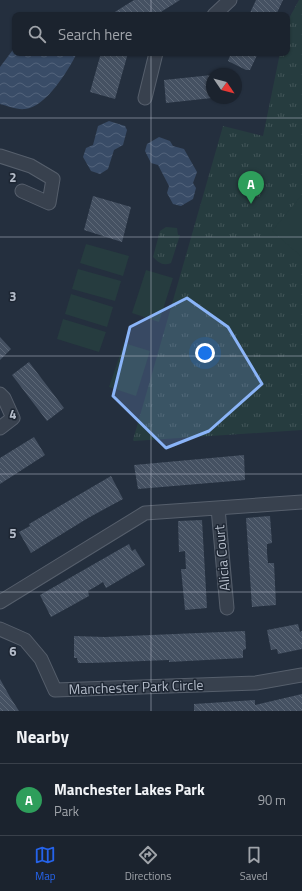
<!DOCTYPE html>
<html lang="en">
<head>
<meta charset="utf-8">
<style>
	body { margin:0; font-family:"Titillium Web",sans-serif; background:#282f3a; color:#f1f3f6 }
	.compass { position:absolute; left:206px; top:68px; width:36px; height:36px; border-radius:50%; background:#1b232e; box-shadow:0 1px 3px #0004; rotate:125deg }
	.you { position:absolute; left:205px; top:353px; width:14px; height:14px; margin:-10px; border:3px solid #fff; border-radius:50%; background:#1a73e8; box-shadow:0 0 0 6px #1a73e833 }
	.badge { display:grid; place-items:center; width:26px; height:26px; border-radius:50%; background:#2563eb; color:#fff; font-size:13px; font-weight:700 }
	.pin { position:absolute; translate:-50% -33px; filter:drop-shadow(0 1px 2px #0008) }
	.pin::after { content:''; position:absolute; top:21px; width:14px; height:12px; background:inherit; clip-path:polygon(0 0,100% 0,50% 100%) }
	.list { margin:0; padding:0; list-style:none }
	h2 { display:flex; justify-content:space-between; align-items:center; height:52px; margin:0; padding:0 16px; font-size:17px }
	h2 small { font-size:13px; font-weight:400; color:#a0a4aa }
	.list li { display:grid; grid-template-columns:26px 1fr auto; gap:12px; align-items:center; box-sizing:border-box; height:72px; padding:0 16px; border-top:1px solid #39404a }
	.list b { display:block; font-size:15px; white-space:nowrap }
	.list p { margin:0; font-size:13px; white-space:nowrap; color:#a0a4aa }
	.list em { font-size:13px; font-style:normal; color:#a0a4aa }
	.icon { flex:none; width:22px; height:22px; fill:none; stroke:currentColor; stroke-width:2; stroke-linecap:round; stroke-linejoin:round }
	.map { position:relative; flex:none; width:302px; height:711px; overflow:hidden }
	.search { position:absolute; background:#1b232e; box-shadow:0 1px 3px #0004; left:12px; right:12px; top:12px; height:44px; display:flex; align-items:center; gap:10px; box-sizing:border-box; padding:0 14px; border-radius:8px; color:#a0a4aa; font-size:15px }
	.sheet { height:124px; background:#1b232e }
	nav { display:flex; justify-content:space-around; align-items:center; box-sizing:border-box; height:56px; border-top:1px solid #39404a; background:#1b232e; font-size:11px; color:#a0a4aa }
	nav a { display:grid; justify-items:center; gap:2px }
	nav .on { color:#2563eb }
	.map>svg:first-child { display:block }
	.grass { fill:url(#grass-tufts) }
	.pitch { fill:#263c3f }
	.water { fill:url(#water-waves) }
	.building { fill:url(#building-back-hatch) }
	.lines { fill:none; stroke-linecap:round; stroke-linejoin:round }
	.street-casing { stroke:#565f6c; stroke-width:15 }
	.street { stroke:#38414e; stroke-width:13 }
	.marked { fill:#8ab4f8; fill-opacity:0.2; stroke:#8ab4f8; stroke-width:3; stroke-linejoin:round }
	.grid { fill:none; stroke:#b4bcc9; stroke-width:1; stroke-opacity:0.55 }
	.labels { text-anchor:middle; stroke-width:3; stroke-linejoin:round; paint-order:stroke }
	.street-label { font-size:14px; fill:#b4bcc9; stroke:#1d2633 }
	.grid-label { font-size:13px; text-anchor:middle; font-weight:bold; fill:#b4bcc9; stroke:#1d2633; stroke-width:3; stroke-linejoin:round; paint-order:stroke }
</style>
</head>
<body>
<div class="map">
<svg width="302" height="711" viewBox="0 0 302 711">
	<defs>
		<pattern id="grass-tufts" width="24" height="20" patternUnits="userSpaceOnUse"><rect width="24" height="20" fill="#263c3f"/><path d="M3 7l-1-3M5 7V3M7 7l1-3M15 17l-1-3M17 17v-4M19 17l1-3" fill="none" stroke="#435659"/></pattern>
		<pattern id="water-waves" width="16" height="10" patternUnits="userSpaceOnUse"><rect width="16" height="10" fill="#394c67"/><path d="M0 5q4-4 8 0t8 0" fill="none" stroke="#53647b"/></pattern>
		<pattern id="building-back-hatch" width="6" height="6" patternUnits="userSpaceOnUse"><rect width="6" height="6" fill="#455162"/><path d="M-1 5l2 2M0 0l6 6M5-1l2 2" fill="none" stroke="#5d6877"/></pattern>
	</defs>
	<rect width="100%" height="100%" fill="#242f3e"/>
	<path class="grass" d="M299 0H302V430L134 441 133 440 223 126 263 136 280 53H287V22Z
		M166 227 177 228 178 235H180L171 263C163 266 159 263 153 257L160 231Z"/>
	<path class="pitch" d="M302 195V257L272 231Z
		M86 244 129 256 123 276 80 263Z
		M78 269 121 281 115 301 72 289Z
		M146 270 173 278 159 322 132 313Z
		M71 294 113 307 107 327 65 314Z
		M63 319 106 332 99 352 57 339Z
		M124 343 150 351 136 396 109 387Z"/>
	<path class="water" d="M15 47V53H77C68 71 46 107 25 109 17 110 8 106 0 104V67Z
		M109 121 125 126 127 130 123 145 114 150 108 169 100 174 91 171 83 157 86 148 93 145 98 126Z
		M159 137 170 141 173 146 184 149 197 172 193 183 196 188 193 199 181 206 173 204 167 193 169 186 158 165 151 163 145 151 147 144Z"/>
	<path class="building" d="M134 0H180L156 15H110Z
		M256 0H283L276 15H249Z
		M101 53H128L115 99 90 92Z
		M231 53H258L250 70H246L228 61Z
		M212 75V98L166 103 164 80Z
		M93 196 131 207 122 242 84 230Z
		M0 337 11 349 0 360Z
		M29 362 64 408 47 421 12 375Z
		M34 437 45 455 0 484V458Z
		M244 455 245 480 138 489 134 465Z
		M111 476 123 499 88 518 31 553 19 532 30 526 29 524Z
		M270 516 272 543 267 544V553L268 563H274L276 605 252 607 246 518Z
		M202 520 207 608 185 610 181 569H186L185 551 179 552 178 521Z
		M129 544 132 551 135 549 145 565 106 588 103 582 95 587 88 591 89 596 51 617 40 595Z
		M298 624 300 632 302 631V649L278 654 277 649 271 650 267 630Z
		M245 631 246 649 243 650V658L169 662V660L90 663H78L77 658H74V636L105 637Z
		M0 679 10 697 19 711H0Z
		M302 694V711H194V704L255 700V705Z"/>
	<g class="lines">
		<defs>
			<path id="street" d="M214 15 230 0
				M145 98 156 53
				M0 156 31 166 53 179 49 203 22 191
				M0 394 4 398 13 418 0 428
				M218 508 227 608
				M0 602 145 513 302 502
				M0 629 25 640 41 659 55 690 256 683 302 675"/>
		</defs>
		<use href="#street" class="street-casing"/>
		<use href="#street" class="street"/>
	</g>
	<path class="marked" d="M187 298 228 327 262 384 209 431 166 448 113 396 130 327Z"/>
	<path class="grid" d="M151 0V15M151 53V711M0 118H302M0 237H302M0 356H302M0 474H302M0 592H302"/>
	<g class="labels">
		<g class="street-label">
			<text transform="translate(222 558) rotate(-95)" y="5">Alicia Court</text>
			<text transform="translate(136 687) rotate(-2)" y="5">Manchester Park Circle</text>
		</g>
	</g>
	<g class="grid-label">
		<text x="13" y="182">2</text>
		<text x="13" y="301">3</text>
		<text x="13" y="419">4</text>
		<text x="13" y="538">5</text>
		<text x="13" y="656">6</text>
	</g>
</svg>
<svg class="compass" viewBox="-18 -18 36 36"><path d="M0-13l5 13h-10z" fill="#e53935"/><path d="M0 13l5-13h-10z" fill="#a0a4aa"/></svg>
<div class="you"></div>
<div class="pin badge" style="left:251px;top:204px;background:#2e9e5b">A</div>
<div class="search"><svg class="icon" aria-label="search" viewBox="0 0 24 24"><circle cx="10" cy="10" r="6"/><path d="M15 15l6 6"/></svg>Search here</div>
</div>
<section class="sheet">
<h2>Nearby<small></small></h2>
<ul class="list">
<li><span class="badge" style="background:#2e9e5b">A</span><div><b>Manchester Lakes Park</b><p>Park</p></div><em>90 m</em></li>
</ul>
</section>
<nav>
<a class="on"><svg class="icon" aria-label="map" viewBox="0 0 24 24"><path d="M3 6l6-2 6 2 6-2v14l-6 2-6-2-6 2zM9 4v14M15 6v14"/></svg>Map</a>
<a><svg class="icon" aria-label="directions" viewBox="0 0 24 24"><path d="M12 3l9 9-9 9-9-9zM9 14v-3h6M13 9l2 2-2 2"/></svg>Directions</a>
<a><svg class="icon" aria-label="saved" viewBox="0 0 24 24"><path d="M7 4h10v16l-5-4-5 4z"/></svg>Saved</a>
</nav>
</body>
</html>
